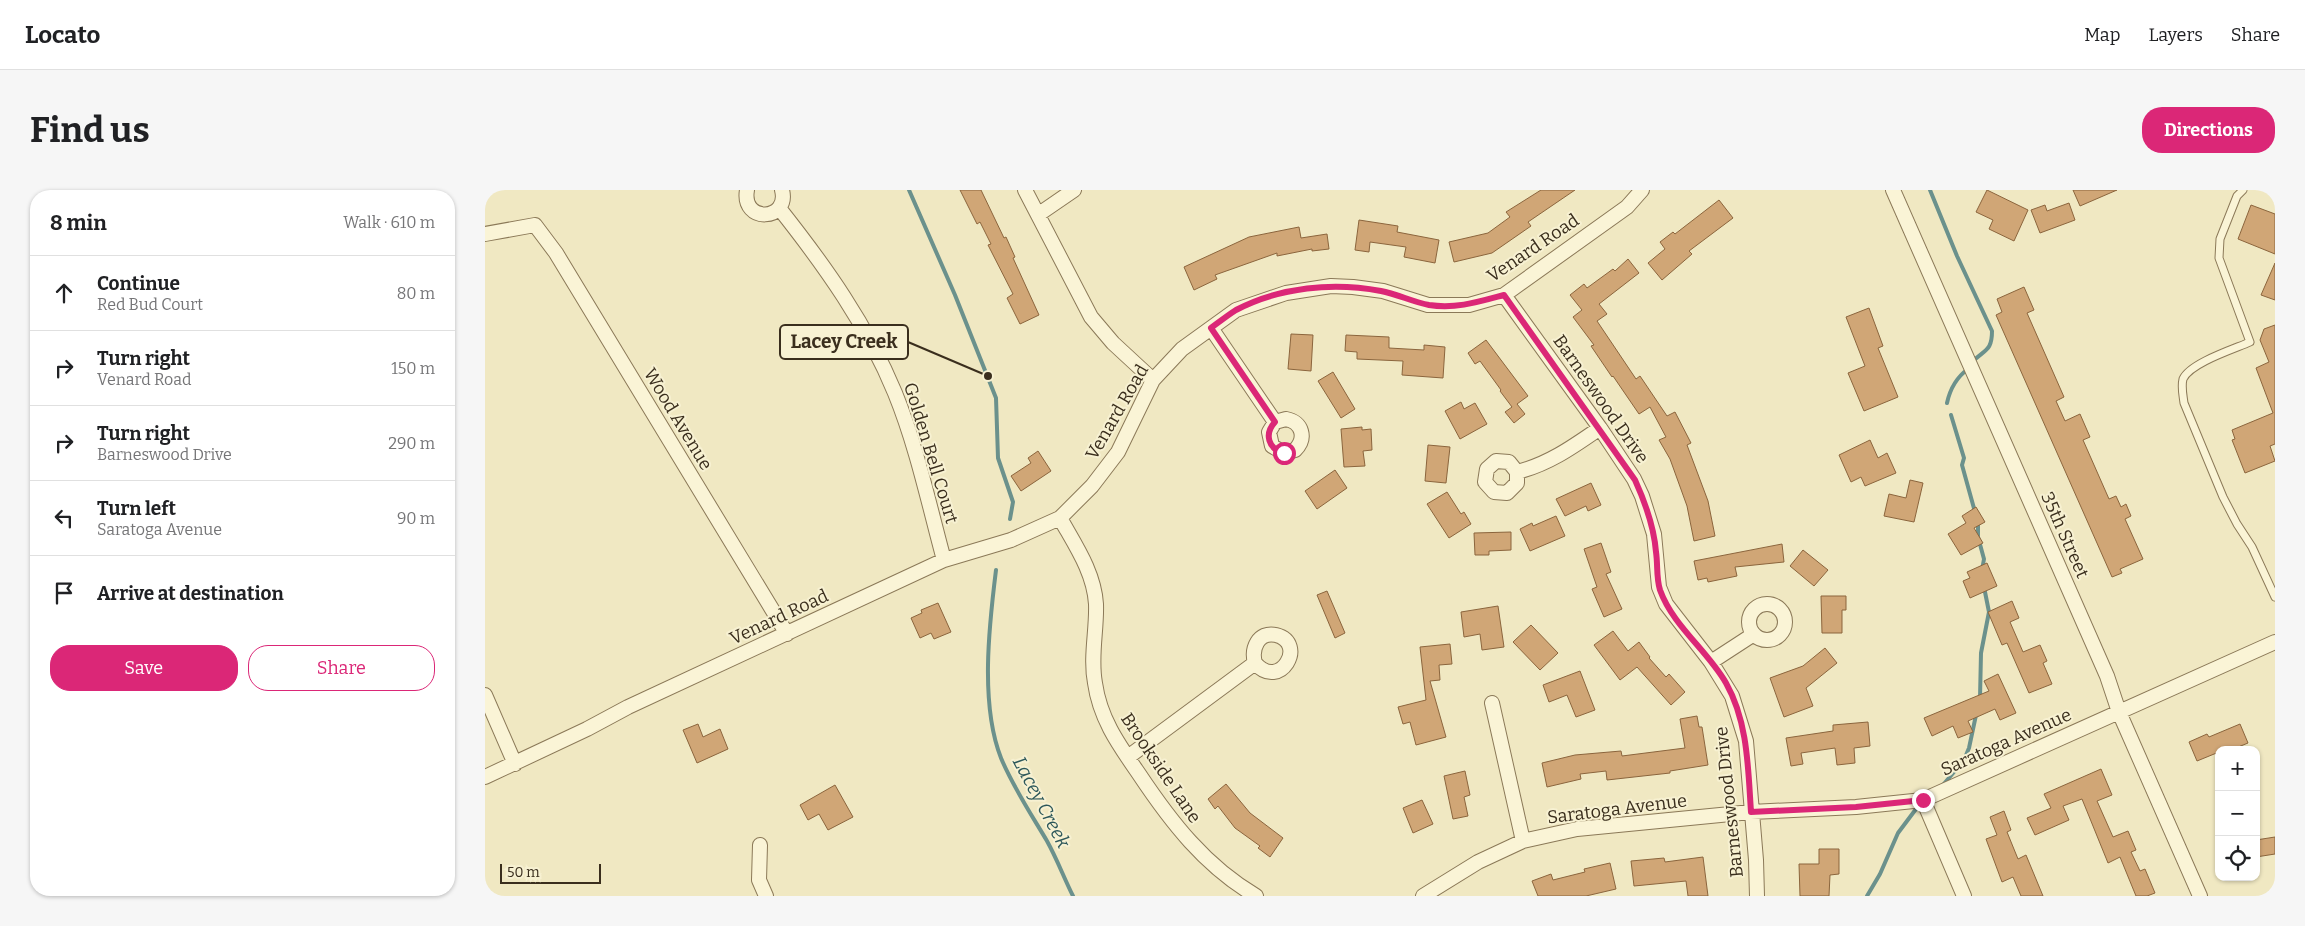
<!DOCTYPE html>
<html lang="en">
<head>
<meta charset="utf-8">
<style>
	body { margin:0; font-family:Bitter,serif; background:#f6f6f6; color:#202124 }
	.controls { position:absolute; right:15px; bottom:15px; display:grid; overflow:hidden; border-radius:10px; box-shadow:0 1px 4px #0004 }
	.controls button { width:45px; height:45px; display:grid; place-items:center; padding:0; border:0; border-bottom:1px solid #e0e0e0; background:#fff; color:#202124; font:25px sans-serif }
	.scale { position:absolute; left:15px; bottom:12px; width:101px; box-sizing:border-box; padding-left:5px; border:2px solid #3a2e1d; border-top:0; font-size:14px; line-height:18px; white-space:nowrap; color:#3a2e1d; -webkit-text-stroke:4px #f7f1d2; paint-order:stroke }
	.stop { position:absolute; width:15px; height:15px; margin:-11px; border:4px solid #db2777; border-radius:50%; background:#fff }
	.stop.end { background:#db2777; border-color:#fff; box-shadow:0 1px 5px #0008 }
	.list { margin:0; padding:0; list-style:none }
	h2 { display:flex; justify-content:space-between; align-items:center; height:65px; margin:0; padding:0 20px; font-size:21px }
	h2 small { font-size:16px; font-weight:400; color:#757577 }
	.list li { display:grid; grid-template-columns:32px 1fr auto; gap:15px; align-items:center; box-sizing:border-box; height:75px; padding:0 20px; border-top:1px solid #e0e0e0 }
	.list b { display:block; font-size:19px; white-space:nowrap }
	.list p { margin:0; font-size:16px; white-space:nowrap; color:#757577 }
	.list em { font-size:16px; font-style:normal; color:#757577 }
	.actions { display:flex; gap:10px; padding:15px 20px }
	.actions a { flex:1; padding:11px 0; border:1px solid #db2777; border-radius:20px; text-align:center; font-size:18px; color:#db2777 }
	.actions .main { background:#db2777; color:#fff }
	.icon { flex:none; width:28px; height:28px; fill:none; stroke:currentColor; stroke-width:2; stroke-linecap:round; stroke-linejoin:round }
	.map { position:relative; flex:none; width:1790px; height:706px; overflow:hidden; border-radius:20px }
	header { display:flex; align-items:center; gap:30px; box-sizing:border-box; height:70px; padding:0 25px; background:#fff; border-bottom:1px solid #e0e0e0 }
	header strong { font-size:24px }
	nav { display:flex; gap:28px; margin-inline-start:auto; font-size:18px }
	.intro { display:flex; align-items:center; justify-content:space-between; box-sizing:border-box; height:120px; padding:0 30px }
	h1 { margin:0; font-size:35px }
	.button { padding:12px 22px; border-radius:20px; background:#db2777; color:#fff; font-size:18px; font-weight:700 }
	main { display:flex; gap:30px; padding:0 30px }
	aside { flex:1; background:#fff; border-radius:20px; box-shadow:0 1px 4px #0004 }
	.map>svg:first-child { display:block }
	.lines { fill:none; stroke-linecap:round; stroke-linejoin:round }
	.stream { stroke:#6b918c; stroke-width:4 }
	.building { fill:#d0a676; stroke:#8b653d }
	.lane-casing { stroke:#8b7958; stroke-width:9 }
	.street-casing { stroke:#8b7958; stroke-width:16 }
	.lane { stroke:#faf4d6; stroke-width:7 }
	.street { stroke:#faf4d6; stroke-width:14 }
	.route { stroke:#db2777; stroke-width:6 }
	.labels { text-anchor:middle; stroke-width:4; stroke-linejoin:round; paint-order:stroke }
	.street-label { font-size:18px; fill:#3a2e1d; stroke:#f7f1d2 }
	.water-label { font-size:19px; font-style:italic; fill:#2c575a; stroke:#f7f1d2 }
	.leader { fill:none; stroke:#3a2e1d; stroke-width:2 }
	.callout-dot { fill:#3a2e1d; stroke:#f7f1d2; stroke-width:2 }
	.callout { fill:#f7f1d2; stroke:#3a2e1d; stroke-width:2 }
	.callout-label { font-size:19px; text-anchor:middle; font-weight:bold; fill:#3a2e1d }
</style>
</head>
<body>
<header>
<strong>Locato</strong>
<nav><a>Map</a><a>Layers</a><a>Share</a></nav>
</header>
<div class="intro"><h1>Find us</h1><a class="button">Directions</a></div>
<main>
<aside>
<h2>8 min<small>Walk · 610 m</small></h2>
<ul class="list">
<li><svg class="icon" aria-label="ahead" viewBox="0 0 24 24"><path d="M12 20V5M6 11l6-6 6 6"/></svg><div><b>Continue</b><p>Red Bud Court</p></div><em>80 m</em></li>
<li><svg class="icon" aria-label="right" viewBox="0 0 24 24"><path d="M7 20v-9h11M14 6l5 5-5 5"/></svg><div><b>Turn right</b><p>Venard Road</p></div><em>150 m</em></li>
<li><svg class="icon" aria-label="right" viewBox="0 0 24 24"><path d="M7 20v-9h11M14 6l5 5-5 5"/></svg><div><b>Turn right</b><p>Barneswood Drive</p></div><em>290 m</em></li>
<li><svg class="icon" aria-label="left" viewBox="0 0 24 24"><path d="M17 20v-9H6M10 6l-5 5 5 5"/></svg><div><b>Turn left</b><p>Saratoga Avenue</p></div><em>90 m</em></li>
<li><svg class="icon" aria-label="arrive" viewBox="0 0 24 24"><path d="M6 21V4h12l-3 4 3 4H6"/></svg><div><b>Arrive at destination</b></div></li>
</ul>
<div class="actions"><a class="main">Save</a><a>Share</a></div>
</aside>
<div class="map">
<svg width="1790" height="706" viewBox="0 0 1790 706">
	<rect width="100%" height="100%" fill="#f0e8c2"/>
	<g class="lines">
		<path class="stream" d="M424 0 470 105 511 208 513 268 528 312 525 329
			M1445 0 1472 66 1507 141C1507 160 1501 159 1488 171
			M1462 213C1465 199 1472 187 1483 179
			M1466 225 1479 268 1477 275 1490 322
			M1493 331V347L1499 369 1497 380
			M511 380C504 436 495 515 516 568 528 597 546 624 562 651 572 669 579 688 588 706
			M1495 508 1496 463 1504 422 1499 397
			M1458 595 1479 570 1484 558 1491 525
			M1382 706 1395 684 1413 643 1434 615"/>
	</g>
	<path class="building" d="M475 0H496L519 48 521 47 530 67 528 68 554 125 535 134 522 108 528 104 503 55 506 54 495 32 492 34Z
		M1056 0H1090L1043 32 1046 36 1007 63 969 72 964 52 1003 43 1025 27 1021 22Z
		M1502 0 1543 20 1529 51 1504 39 1508 30 1491 22Z
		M1588 0H1632L1595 16Z
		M1234 10 1248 28 1204 61 1207 64 1177 90 1163 73 1180 59 1175 52 1188 42 1190 44Z
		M1584 13 1590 30 1555 43 1546 20 1560 15 1562 21Z
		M1766 15 1790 24V64L1753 49Z
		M874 30 913 36 912 42 954 50 950 73 919 67 921 57 885 52 884 62 870 60Z
		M814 37 816 48 842 44 844 59 827 61V59L792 66V63L730 85 732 89 709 100 699 77 764 47Z
		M1143 69 1154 83 1114 114 1122 124 1112 131 1151 189 1155 186 1182 226 1190 222 1206 253 1202 255 1223 311 1230 346 1209 351 1202 316 1185 269 1174 250 1181 247 1165 217 1154 224 1128 186 1127 187 1106 156 1109 155 1088 127 1097 120 1085 105 1099 94 1102 98 1128 79 1130 81Z
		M1790 73V110L1776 105Z
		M1539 97 1549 120 1542 123 1579 207 1571 211 1580 231 1595 224 1605 247 1598 250 1624 309 1631 306 1636 317 1641 314 1646 326 1640 329 1658 369 1635 379 1637 383 1627 387 1511 125 1517 122 1512 109Z
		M1384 118 1398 156 1393 158 1413 207 1379 221 1363 183 1380 176 1361 127Z
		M1790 135V254L1785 256 1790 271 1760 283 1747 250 1750 249 1747 240 1788 223 1771 178 1784 172 1775 150 1779 139Z
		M806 144 828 145 826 181 803 179Z
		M861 145 904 147V158L939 160V155L960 157 958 188 917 185 918 171 872 169V162L860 161Z
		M1001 150 1043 206 1032 214 1040 224 1029 233 1020 222 1027 217 1015 201 1016 200 995 171 990 174 983 163Z
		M848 182 870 219 856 228 833 191Z
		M976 212 979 219 990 213 1002 234 975 249 960 221Z
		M877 237V240L886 239 887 260 878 261 880 276 859 277 856 239Z
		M1385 250 1393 268 1402 263 1411 283 1380 296 1376 287 1366 292 1354 265Z
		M943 255 965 257 961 293 940 291Z
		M553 261 566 281 536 301 526 286 546 273 543 268Z
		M850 280 862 298 832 319 820 301Z
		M1425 290 1438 293 1429 332 1399 326 1404 304 1421 308Z
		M1106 293 1116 315 1103 321 1101 316 1080 326 1071 309Z
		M962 302 976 324 979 322 986 334 964 348 942 314Z
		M1491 317 1500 332 1489 338 1498 353 1476 365 1463 344 1481 333 1477 326Z
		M1071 326 1080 346 1045 361 1035 339 1047 333 1048 336Z
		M1026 342V360L1004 361V365H990L989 343Z
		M1116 353 1126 382 1121 384 1137 419 1119 427 1107 399 1112 397 1099 359Z
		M1297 354 1299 372 1250 377 1252 386 1223 392 1222 388 1213 390 1209 371Z
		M1318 360 1343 380 1329 396 1305 376Z
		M1502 373 1512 396 1485 408 1478 391 1485 388 1482 382Z
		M842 401 860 443 850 448 832 405Z
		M1336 406H1361V420H1357V443H1337Z
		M1527 411 1534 428 1525 432 1538 462 1555 455 1562 471 1558 473 1567 494 1544 503 1522 453 1517 455 1503 422Z
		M453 413 466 442 449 449 446 443 435 448 426 428 437 423 436 420Z
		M1013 416 1019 457 997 460 995 444 979 447 976 422Z
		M1046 435 1073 463 1055 480 1028 452Z
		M1128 441 1143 461 1154 452 1165 467 1164 468 1181 487 1184 484 1200 502 1186 515 1152 477 1135 490 1109 455Z
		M965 454 967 474 954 475 955 490 945 491 961 547 931 555 925 532 918 534 913 517 941 510 935 457Z
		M1340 458 1352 473 1321 498 1328 516 1299 527 1285 488 1318 476Z
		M1095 481 1110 520 1091 527 1082 505 1064 512 1058 495Z
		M1513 484 1531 523 1515 530 1510 519 1483 531 1488 542 1473 548 1468 536 1447 546 1439 528 1504 501 1499 491Z
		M1212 526 1214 537H1217L1223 575 1185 581V583L1122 590 1121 581 1095 584 1096 589 1062 597 1057 573 1090 565 1136 561 1137 566 1200 558 1195 529Z
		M1383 532 1385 556 1369 558 1370 573 1352 575 1350 558 1316 563 1318 574 1306 576 1301 548 1348 541V535Z
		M213 534 218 547 235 539 243 559 212 573 198 540Z
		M1755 534 1763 553 1746 560H1734V562L1712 571 1704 552 1722 544 1724 547Z
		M1616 579 1627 605 1612 611 1628 647 1643 641 1651 660 1646 662 1655 681 1660 679 1670 703 1662 706H1651L1635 667 1623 673 1597 609 1578 616 1584 630 1550 645 1542 628 1566 618 1559 604Z
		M980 581 985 605 979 607 983 626 968 629 959 586Z
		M741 594 765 623 798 648 785 667 773 658 775 656 750 638 733 616 730 619 723 609Z
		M350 595 368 627 343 640 334 624 323 630 315 615Z
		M937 610 948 634 928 643 918 618Z
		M1519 621 1526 640 1522 642 1533 669 1541 665 1558 706H1536L1528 687 1517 692 1501 649 1512 645 1505 627Z
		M1790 647V664L1771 667V650Z
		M1334 659H1354V684L1345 685 1344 706H1315L1314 674H1334Z
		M1218 667 1223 706H1203L1201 691 1149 696 1146 671 1179 668 1180 672Z
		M1125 673 1131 699 1101 706H1053L1047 691 1066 684 1068 690 1100 682 1099 679Z"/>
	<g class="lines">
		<defs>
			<path id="lane" d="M1758 0 1752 6 1735 49 1734 68 1765 152C1749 159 1705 173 1698 189 1696 197 1698 205 1699 213L1738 307 1752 334 1767 357 1790 407"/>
			<path id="street" d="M262 0C256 34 305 31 297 0
				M540 0 606 127 628 153 668 190
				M1408 0 1622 486 1634 522 1715 706
				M294 18C340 76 382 135 410 203 432 257 444 315 459 370
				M554 24 589 0
				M0 44 50 35 71 63 302 444
				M1019 105 1115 238 1149 289 1157 306 1169 344 1174 397 1181 414 1226 472 1247 506 1261 551 1271 670 1272 706
				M726 138 790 232 784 242 787 256 799 263 810 260C822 248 817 232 801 229L790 232
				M1032 282V293L1022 303 1009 302 1000 292 1002 279 1011 271 1024 272 1032 282C1064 274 1089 256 1115 238
				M575 328C590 355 609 382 611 414 612 440 605 467 610 493 615 529 634 555 654 584 686 632 720 676 771 706
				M1264 432a18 18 0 1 1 36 0a18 18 0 1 1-36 0Z
				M1226 472 1269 444
				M0 505 30 574
				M1007 513 1038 651
				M643 567 770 473C766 459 773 441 791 445 823 453 795 502 770 473
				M0 587 102 539 143 517 459 370 526 350 575 328 607 296 633 262 668 190 697 159 751 120 801 103 846 96 868 97 898 101 943 115H984L1019 105 1142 17 1157 0
				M1438 610 1479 706
				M275 655 274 690 281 706
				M938 706 993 672 1038 651 1092 639 1266 622 1371 617 1438 610 1790 452"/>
		</defs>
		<use href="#lane" class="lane-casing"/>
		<use href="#street" class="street-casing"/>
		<use href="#lane" class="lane"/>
		<use href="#street" class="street"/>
	</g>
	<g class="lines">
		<path class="route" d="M799 263C783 259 779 244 790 232L726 138C734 132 743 125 751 120 795 97 848 92 896 101 912 104 928 112 944 115 971 119 993 112 1019 105L1150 290C1160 312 1169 337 1171 362 1173 375 1171 387 1175 400 1188 436 1222 460 1241 493 1263 532 1263 578 1266 622L1371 617 1438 610"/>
	</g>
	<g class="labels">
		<g class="street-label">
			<text transform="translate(1048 58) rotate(-34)" y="6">Venard Road</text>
			<text transform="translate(1116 209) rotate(55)" y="6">Barneswood Drive</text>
			<text transform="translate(632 222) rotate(-60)" y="6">Venard Road</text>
			<text transform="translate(193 229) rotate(59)" y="6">Wood Avenue</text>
			<text transform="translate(446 263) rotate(73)" y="6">Golden Bell Court</text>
			<text transform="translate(1580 345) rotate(66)" y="6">35th Street</text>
			<text transform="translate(294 427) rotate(-25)" y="6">Venard Road</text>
			<text transform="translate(1521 552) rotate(-24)" y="6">Saratoga Avenue</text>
			<text transform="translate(676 578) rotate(56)" y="6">Brookside Lane</text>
			<text transform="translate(1244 612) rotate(-96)" y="6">Barneswood Drive</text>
			<text transform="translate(1132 619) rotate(-7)" y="6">Saratoga Avenue</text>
		</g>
		<g class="water-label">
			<text transform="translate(557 612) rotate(62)" y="7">Lacey Creek</text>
		</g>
	</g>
	<path class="leader" d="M503 186L423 152"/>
	<circle class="callout-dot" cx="503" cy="186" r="5"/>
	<rect class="callout" x="295" y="135" width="128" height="34" rx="5"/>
	<g class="callout-label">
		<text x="359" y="158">Lacey Creek</text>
	</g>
</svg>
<div class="controls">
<button>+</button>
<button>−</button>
<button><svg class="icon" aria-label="locate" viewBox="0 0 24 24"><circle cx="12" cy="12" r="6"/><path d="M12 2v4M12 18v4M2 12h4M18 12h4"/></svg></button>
</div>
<div class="scale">50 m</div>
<div class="stop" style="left:799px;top:263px"></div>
<div class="stop end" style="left:1438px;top:610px"></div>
</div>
</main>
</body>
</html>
